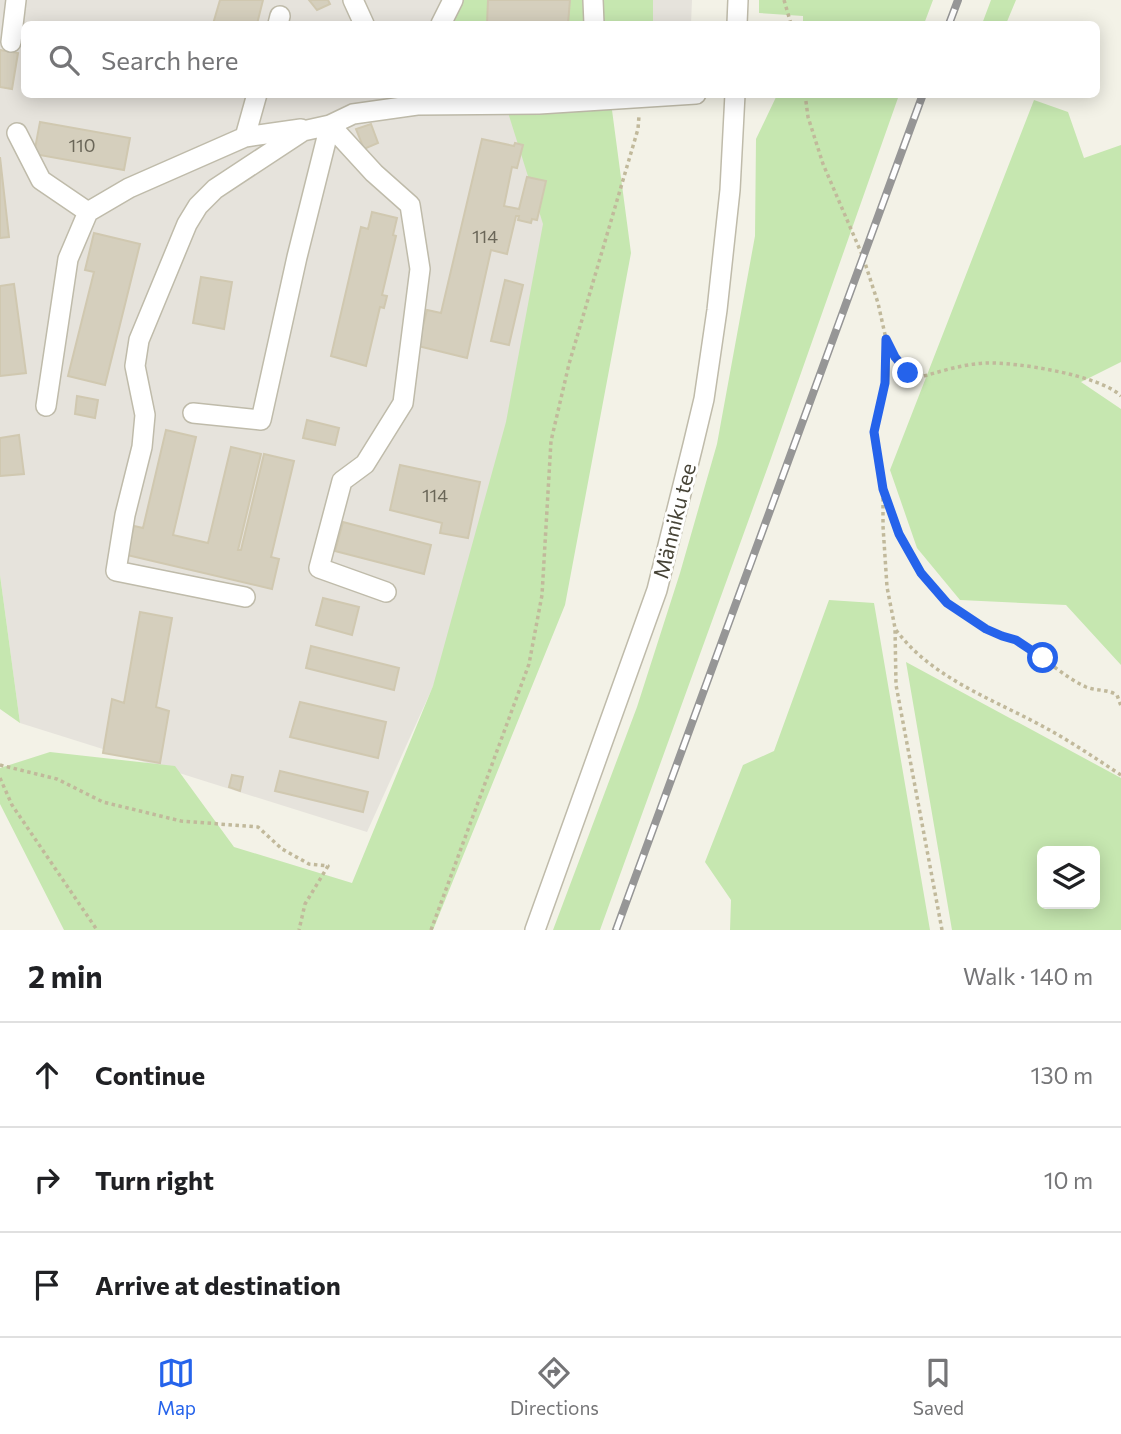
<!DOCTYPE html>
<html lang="en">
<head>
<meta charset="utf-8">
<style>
	body { margin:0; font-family:Commissioner,sans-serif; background:#f6f6f6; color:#202124 }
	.controls { position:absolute; right:21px; bottom:21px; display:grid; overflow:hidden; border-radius:10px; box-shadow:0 4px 18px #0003 }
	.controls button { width:63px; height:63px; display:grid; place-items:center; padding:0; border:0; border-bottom:2px solid #e0e0e0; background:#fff; color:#202124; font:35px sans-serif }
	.stop { position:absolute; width:21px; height:21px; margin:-16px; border:5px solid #2563eb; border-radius:50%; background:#fff }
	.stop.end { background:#2563eb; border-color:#fff; box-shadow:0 2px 7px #0008 }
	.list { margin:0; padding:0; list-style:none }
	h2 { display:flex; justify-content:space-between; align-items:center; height:91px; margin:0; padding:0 28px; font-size:30px }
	h2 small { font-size:23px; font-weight:400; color:#757577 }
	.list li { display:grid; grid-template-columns:46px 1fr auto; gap:21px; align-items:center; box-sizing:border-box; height:105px; padding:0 28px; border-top:2px solid #e0e0e0 }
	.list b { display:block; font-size:26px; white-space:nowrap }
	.list em { font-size:23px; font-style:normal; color:#757577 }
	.icon { flex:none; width:38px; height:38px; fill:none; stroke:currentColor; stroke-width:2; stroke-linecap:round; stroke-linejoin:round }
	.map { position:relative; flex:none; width:1121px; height:930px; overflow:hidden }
	.search { position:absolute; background:#fff; box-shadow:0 4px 18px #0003; left:21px; right:21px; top:21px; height:77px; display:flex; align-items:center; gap:18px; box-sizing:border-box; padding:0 24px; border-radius:10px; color:#757577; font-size:26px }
	.sheet { height:406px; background:#fff }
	nav { display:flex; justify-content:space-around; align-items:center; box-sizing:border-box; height:98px; border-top:2px solid #e0e0e0; background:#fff; font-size:19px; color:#757577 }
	nav a { display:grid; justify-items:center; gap:4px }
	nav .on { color:#2563eb }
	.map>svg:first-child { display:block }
	.industrial { fill:#e6e3dc }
	.green { fill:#c6e7b0; fill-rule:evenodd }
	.building { fill:#d5cfbd; stroke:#d0c8b0; stroke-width:2 }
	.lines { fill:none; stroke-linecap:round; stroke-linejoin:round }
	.minor-casing { stroke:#bfbbaa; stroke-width:22 }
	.path { stroke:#c1b99b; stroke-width:3.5; stroke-dasharray:3.5 3.5; stroke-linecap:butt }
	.minor { stroke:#fff; stroke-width:19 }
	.rail-casing { stroke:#969696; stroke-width:8 }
	.rail { stroke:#fff; stroke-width:5; stroke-dasharray:16; stroke-linecap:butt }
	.route { stroke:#2563eb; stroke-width:9 }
	.labels { text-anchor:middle; stroke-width:6; stroke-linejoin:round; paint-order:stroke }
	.number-label { font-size:18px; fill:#6a6658 }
	.street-label { font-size:21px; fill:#464336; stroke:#fff }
</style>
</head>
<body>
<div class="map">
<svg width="1121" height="930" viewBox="0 0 1121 930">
	<rect width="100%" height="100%" fill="#f3f2e7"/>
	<path class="industrial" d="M0 0H692L691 24H24V94L561 95 504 530 367 832 20 723 0 575Z"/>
	<path class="green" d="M452 0H653V24H455Z
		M759 0H933L924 24H803V16L759 13Z
		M991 0H1016L1006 24H982Z
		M488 95H610L631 253 565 605 433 930H64L0 804V768L50 752 175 766 234 847 352 883 433 686 506 422 543 224 506 106Z
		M777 95H899L770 461 600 930H553L637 707 680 573 717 444 755 236 756 139Z
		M1034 100 1068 112 1084 158 1121 145V362L1081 382 1121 409V665L1066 605 960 600 917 548 890 470Z
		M0 575 20 723 0 709Z
		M829 600 874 603 930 930H730L731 900 705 862 743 765 774 751Z
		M906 662 1121 778V930H952ZM1042 851H1095V904H1042Z"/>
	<path class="building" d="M220 0H263L257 24H213Z
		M309 0H328L330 4 317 10Z
		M488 0H570L568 24H487Z
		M0 50 18 53 12 89 0 87Z
		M40 122 130 138 124 170 34 154Z
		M371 124 378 143 364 149 356 129Z
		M482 139 514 146 515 143 523 145 517 168 512 167 504 206 519 209 527 177 546 181 537 220 532 219 531 223 518 220 519 216H516L507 254 491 250 467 358 418 346 427 310 441 313Z
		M0 157 9 237 0 238Z
		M372 212 397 218 393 235 396 236 382 295 387 296 384 308 380 307 366 366 331 356 361 227 368 229Z
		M94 233 140 244 105 385 68 376 94 272 85 270Z
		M201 277 232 282 224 329 193 323Z
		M505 280 523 285 509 345 491 341Z
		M14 284 26 373 0 376V286Z
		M77 396 98 400 95 418 75 414Z
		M307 420 339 428 335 445 303 438Z
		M166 430 196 437 173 535 208 543 231 447 261 454 238 550H241L264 454 294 461 271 557 279 559 272 589 127 555 134 526 143 528Z
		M19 435 24 474 0 476V438Z
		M400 465 480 482 468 538 440 533 442 523 390 510Z
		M343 522 431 545 424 574 335 551Z
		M323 598 359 607 352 635 316 625Z
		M140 612 172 618 156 707 169 711 160 763 103 753 112 699 124 703Z
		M311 646 399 668 394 690 306 668Z
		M300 702 386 722 378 758 290 737Z
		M280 771 368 792 363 812 275 791Z
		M232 775 243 777 240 791 229 787Z"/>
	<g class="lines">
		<defs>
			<path id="minor" d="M353 0 364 24
				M593 0 594 24
				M278 24 280 16
				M441 24 453 0
				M737 24 738 0
				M11 42 16 0
				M330 125 374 173 410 205 420 269 403 403 365 464 342 481 319 568 386 592
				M17 133 41 180 88 212
				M245 137 257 94
				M46 406 68 259 88 212 129 188 245 137 301 129
				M193 413 261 420 297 257 330 125
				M245 597 116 571 125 515 142 447 145 415 135 366 139 340 187 224 198 206 215 189 303 131 330 125 353 114 417 105 539 104 696 94
				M535 930 657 590 693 445 704 399 717 310 730 190 735 94"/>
		</defs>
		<use href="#minor" class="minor-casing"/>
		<path class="path" d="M784 0 791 24
			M805 94 808 117 823 164 863 257 878 303 886 339 885 383 874 432 883 489V526L887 587 895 628 896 685 942 930
			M887 341C894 356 901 370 917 378 939 372 962 364 986 363 1016 362 1100 375 1121 396
			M885 494C907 559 925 591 985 628 996 635 1009 635 1019 642 1042 655 1062 676 1086 687 1096 691 1107 689 1117 695L1121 706
			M896 630C934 681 999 701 1053 732 1076 745 1098 760 1121 775
			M0 765 57 779 103 802 181 821 258 827 282 849 309 864 328 866 305 904 299 930
			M0 778 12 805 97 930
			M431 930 529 664 542 595 551 441 569 364 638 129 639 116"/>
		<use href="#minor" class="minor"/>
		<defs>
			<path id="rail" d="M949 24 958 0
				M616 930 923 94"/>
		</defs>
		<use href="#rail" class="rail-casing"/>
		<use href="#rail" class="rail"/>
	</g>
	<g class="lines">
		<path class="route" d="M908 373 895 357 886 339 885 383 874 432 883 489 899 534 921 573 947 603 986 629 1002 636 1016 640 1043 658"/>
	</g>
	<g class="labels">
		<g class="number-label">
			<text x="82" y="152">110</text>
			<text x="485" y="243">114</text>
			<text x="435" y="502">114</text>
		</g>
		<g class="street-label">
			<text transform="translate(675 521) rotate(-76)" y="7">Männiku tee</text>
		</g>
	</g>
</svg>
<div class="controls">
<button><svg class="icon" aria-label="layers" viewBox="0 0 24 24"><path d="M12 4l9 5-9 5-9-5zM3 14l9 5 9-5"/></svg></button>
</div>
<div class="stop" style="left:1043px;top:658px"></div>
<div class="stop end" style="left:908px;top:373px"></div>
<div class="search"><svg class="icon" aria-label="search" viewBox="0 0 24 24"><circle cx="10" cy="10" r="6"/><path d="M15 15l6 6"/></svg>Search here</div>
</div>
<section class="sheet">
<h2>2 min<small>Walk · 140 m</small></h2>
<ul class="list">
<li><svg class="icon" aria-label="ahead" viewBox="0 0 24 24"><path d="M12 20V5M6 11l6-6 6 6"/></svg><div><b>Continue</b></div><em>130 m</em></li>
<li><svg class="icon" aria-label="right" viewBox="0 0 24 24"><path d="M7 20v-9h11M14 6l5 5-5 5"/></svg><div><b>Turn right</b></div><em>10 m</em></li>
<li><svg class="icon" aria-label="arrive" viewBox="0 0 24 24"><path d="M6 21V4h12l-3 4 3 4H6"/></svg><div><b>Arrive at destination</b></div></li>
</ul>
</section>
<nav>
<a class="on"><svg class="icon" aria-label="map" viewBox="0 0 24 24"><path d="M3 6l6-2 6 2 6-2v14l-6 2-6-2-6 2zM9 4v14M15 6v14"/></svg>Map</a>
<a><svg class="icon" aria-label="directions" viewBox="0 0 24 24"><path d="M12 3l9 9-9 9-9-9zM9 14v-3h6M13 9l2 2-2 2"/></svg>Directions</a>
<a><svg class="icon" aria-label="saved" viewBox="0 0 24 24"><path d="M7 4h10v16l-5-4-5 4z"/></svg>Saved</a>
</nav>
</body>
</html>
